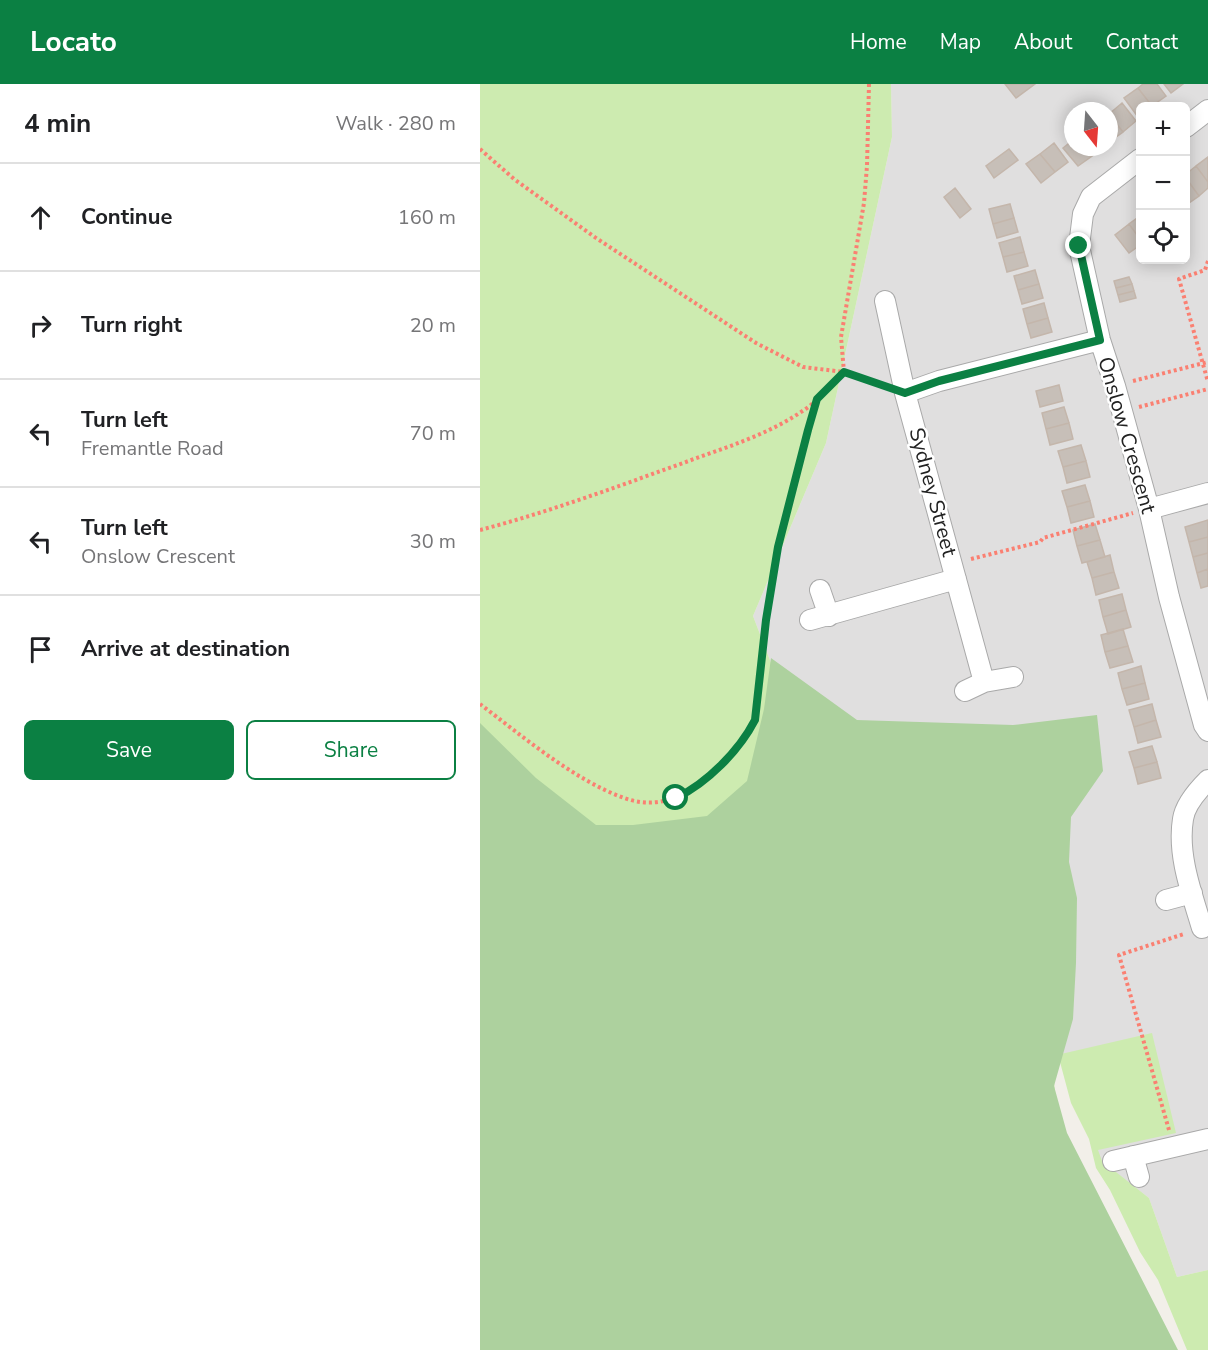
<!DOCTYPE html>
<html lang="en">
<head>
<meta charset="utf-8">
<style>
	body { margin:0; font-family:"Nunito Sans",sans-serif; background:#f2f2f2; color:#202124 }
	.controls { position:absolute; right:18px; top:18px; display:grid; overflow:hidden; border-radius:9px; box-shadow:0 3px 15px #0003 }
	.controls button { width:54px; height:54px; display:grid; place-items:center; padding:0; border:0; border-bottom:2px solid #e0e0e0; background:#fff; color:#202124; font:30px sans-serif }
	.compass { position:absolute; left:584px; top:18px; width:54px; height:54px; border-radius:50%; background:#fff; box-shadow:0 3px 15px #0003; rotate:163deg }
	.stop { position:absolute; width:18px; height:18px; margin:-14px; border:4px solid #0b8043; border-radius:50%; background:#fff }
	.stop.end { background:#0b8043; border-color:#fff; box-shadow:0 2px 6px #0008 }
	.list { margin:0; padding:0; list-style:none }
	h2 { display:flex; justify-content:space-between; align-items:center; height:78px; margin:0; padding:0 24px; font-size:26px }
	h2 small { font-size:20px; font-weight:400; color:#757577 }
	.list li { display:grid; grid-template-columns:39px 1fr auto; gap:18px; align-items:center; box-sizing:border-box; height:108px; padding:0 24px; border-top:2px solid #e0e0e0 }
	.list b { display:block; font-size:22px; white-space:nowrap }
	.list p { margin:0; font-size:20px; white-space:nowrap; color:#757577 }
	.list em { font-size:20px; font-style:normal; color:#757577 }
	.actions { display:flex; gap:12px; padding:18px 24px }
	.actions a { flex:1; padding:14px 0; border:2px solid #0b8043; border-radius:9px; text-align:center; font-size:21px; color:#0b8043 }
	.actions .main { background:#0b8043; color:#fff }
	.icon { flex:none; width:33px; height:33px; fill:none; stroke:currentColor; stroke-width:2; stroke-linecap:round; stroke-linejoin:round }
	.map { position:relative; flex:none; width:728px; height:1266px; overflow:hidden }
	header { display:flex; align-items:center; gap:36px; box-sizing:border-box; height:84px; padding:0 30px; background:#0b8043; color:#fff }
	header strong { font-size:28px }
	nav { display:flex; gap:33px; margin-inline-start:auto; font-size:21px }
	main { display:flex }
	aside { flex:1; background:#fff }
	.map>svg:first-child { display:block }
	.residential { fill:#e0dfdf; fill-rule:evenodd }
	.grass { fill:#cdebb0 }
	.forest { fill:#add19e }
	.building { fill:#c7bfb8; stroke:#c4b6ab; stroke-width:1.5 }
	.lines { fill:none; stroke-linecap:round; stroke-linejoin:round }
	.minor-casing { stroke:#a9a9a9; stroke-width:22 }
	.path { stroke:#fa8072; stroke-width:4; stroke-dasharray:3 3; stroke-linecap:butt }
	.minor { stroke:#fff; stroke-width:20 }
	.route { stroke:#0b8043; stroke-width:8 }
	.labels { text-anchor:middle; stroke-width:5; stroke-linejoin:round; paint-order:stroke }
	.street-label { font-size:21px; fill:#222; stroke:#fff }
</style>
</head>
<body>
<header>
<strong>Locato</strong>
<nav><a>Home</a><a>Map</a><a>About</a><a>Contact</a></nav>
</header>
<main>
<aside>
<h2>4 min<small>Walk · 280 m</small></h2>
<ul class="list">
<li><svg class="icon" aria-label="ahead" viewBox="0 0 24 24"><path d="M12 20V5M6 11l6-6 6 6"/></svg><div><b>Continue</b></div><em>160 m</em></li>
<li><svg class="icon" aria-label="right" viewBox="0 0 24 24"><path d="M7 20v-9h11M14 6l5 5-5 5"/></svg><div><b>Turn right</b></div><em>20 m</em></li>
<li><svg class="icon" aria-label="left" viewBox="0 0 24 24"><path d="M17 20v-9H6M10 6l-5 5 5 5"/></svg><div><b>Turn left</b><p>Fremantle Road</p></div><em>70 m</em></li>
<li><svg class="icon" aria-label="left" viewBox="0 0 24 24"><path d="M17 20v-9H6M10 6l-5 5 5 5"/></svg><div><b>Turn left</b><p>Onslow Crescent</p></div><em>30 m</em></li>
<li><svg class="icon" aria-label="arrive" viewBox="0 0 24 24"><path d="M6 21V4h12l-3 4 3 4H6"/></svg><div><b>Arrive at destination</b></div></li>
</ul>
<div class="actions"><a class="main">Save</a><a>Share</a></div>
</aside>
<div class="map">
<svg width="728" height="1266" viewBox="0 0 728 1266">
	<rect width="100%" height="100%" fill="#f2efe9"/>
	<path class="residential" d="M411 0H728V1186L697 1193 669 1114 621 1077 581 970 384 654 296 592 273 532 346 359 412 53ZM660 22H706V176H660ZM593 27H629V63H593Z"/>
	<path class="grass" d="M0 0H411L412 53 346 359 273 532 296 592 571 970 580 1055 0 1266Z
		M672 949 696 1049 618 1066 622 1077 669 1114 697 1193 728 1186V1266H707L678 1196 660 1168 630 1106 616 1084 609 1055 591 1019 580 978 581 970Z"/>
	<path class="forest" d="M291 574 377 636 533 641 617 631 623 687 591 733 589 778 597 814 596 879 593 935 574 1002 587 1049 698 1266H0V639L56 694 116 741H153L227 732 267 697 284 625Z"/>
	<path class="building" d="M525 0H555L536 14Z
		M663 0H677L686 12 672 22 658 4Z
		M684 0H703L691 9Z
		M658 4 672 22H660V31L658 33 644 14Z
		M642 19 656 37 643 48 629 30Z
		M629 30 643 48 629 58Z
		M593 56V63H605L612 72 598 82 583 64Z
		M574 59 588 78 575 88 560 70Z
		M605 63H623L612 72Z
		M529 65 538 76 514 94 506 82Z
		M560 70 575 88 561 99 546 80Z
		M728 73V98L716 82Z
		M716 82 728 98V104L719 112 706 94V90Z
		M706 94 719 112 706 121Z
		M475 104 491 125 480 134 464 113Z
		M530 120 534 134 513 140 509 125Z
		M660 132V155L649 140Z
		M534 134 538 148 517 154 513 140Z
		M649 140 660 155V161L649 169 635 151Z
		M540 153 544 168 523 173 519 159Z
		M544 168 548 182 527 188 523 173Z
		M555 186 559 200 538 206 534 192Z
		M649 193 652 200 636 204 634 197Z
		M559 200 563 214 542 220 538 206Z
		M652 200 654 207 638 211 636 204Z
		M654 207 656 214 640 218 638 211Z
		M564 219 568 234 547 240 543 225Z
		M568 234 572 248 551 254 547 240Z
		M579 301 583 317 560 323 556 307Z
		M584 323 589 339 566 345 562 329Z
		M589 339 593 355 570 361 566 345Z
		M601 361 606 377 583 383 578 367Z
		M606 377 610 393 587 399 583 383Z
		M605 401 610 417 587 423 582 407Z
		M610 417 614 433 591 439 587 423Z
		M728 436V453L709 458 705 443Z
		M615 440 620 456 597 462 593 446Z
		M728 453V469L713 473 709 458Z
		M620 456 625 473 602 479 597 462Z
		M728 469V485L717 489 713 473Z
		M630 471 634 488 612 494 607 478Z
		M728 485V502L721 504 717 489Z
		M634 488 639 504 616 511 612 494Z
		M642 510 646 526 623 533 619 516Z
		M646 526 651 543 628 550 623 533Z
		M643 545 648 562 625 568 621 551Z
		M648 562 653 578 630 584 625 568Z
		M661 582 665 599 642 605 638 589Z
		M665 599 669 615 647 621 642 605Z
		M672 620 676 636 654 643 649 626Z
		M676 636 681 653 658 659 654 643Z
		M672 662 677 678 654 684 649 668Z
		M677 678 681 694 658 700 654 684Z"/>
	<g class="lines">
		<defs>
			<path id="minor" d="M706 43 728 26
				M660 75 611 113 603 130 599 162 620 256 635 302 669 425 689 513 724 641 728 647
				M405 217 425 309 504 598
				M425 309 459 297 620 256
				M669 425 728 409
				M340 506 349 532
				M330 536 476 495
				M485 607 504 598 533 593
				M686 816 712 809
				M722 844C712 810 697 771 703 735 705 721 718 706 728 696
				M653 1072 659 1093
				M633 1077 728 1055"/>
		</defs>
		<use href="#minor" class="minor-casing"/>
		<path class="path" d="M389 0 387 82 384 119 361 253 364 288 404 302
			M0 65 34 95 116 154 276 259 323 283 364 288
			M728 177 725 186 699 195 728 298
			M653 297 728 278
			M659 323 728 305
			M0 446C69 428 136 403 203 379 244 364 288 351 324 326 339 316 350 301 363 289
			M491 475 560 458 563 454 653 429
			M0 620C42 652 94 696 144 714 189 730 223 701 250 670 259 660 270 649 274 637 279 622 279 603 281 587 284 558 287 530 292 501 302 438 320 377 337 315
			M689 1046 639 871 704 850"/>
		<use href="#minor" class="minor"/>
	</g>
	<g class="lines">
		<path class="route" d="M196 714C227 699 259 667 275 636L286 536 298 463 328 346 337 315 364 288 425 309 459 297 620 256 599 162"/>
	</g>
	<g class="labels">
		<g class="street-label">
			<text transform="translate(647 351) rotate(74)" y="7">Onslow Crescent</text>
			<text transform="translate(453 408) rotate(75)" y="7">Sydney Street</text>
		</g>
	</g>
</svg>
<div class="controls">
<button>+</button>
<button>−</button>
<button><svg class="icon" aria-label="locate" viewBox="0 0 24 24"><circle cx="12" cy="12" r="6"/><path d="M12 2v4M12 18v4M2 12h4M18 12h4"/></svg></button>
</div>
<svg class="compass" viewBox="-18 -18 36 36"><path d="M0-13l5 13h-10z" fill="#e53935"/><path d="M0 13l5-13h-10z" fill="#757577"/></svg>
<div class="stop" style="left:196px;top:714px"></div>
<div class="stop end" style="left:599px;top:162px"></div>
</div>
</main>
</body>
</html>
